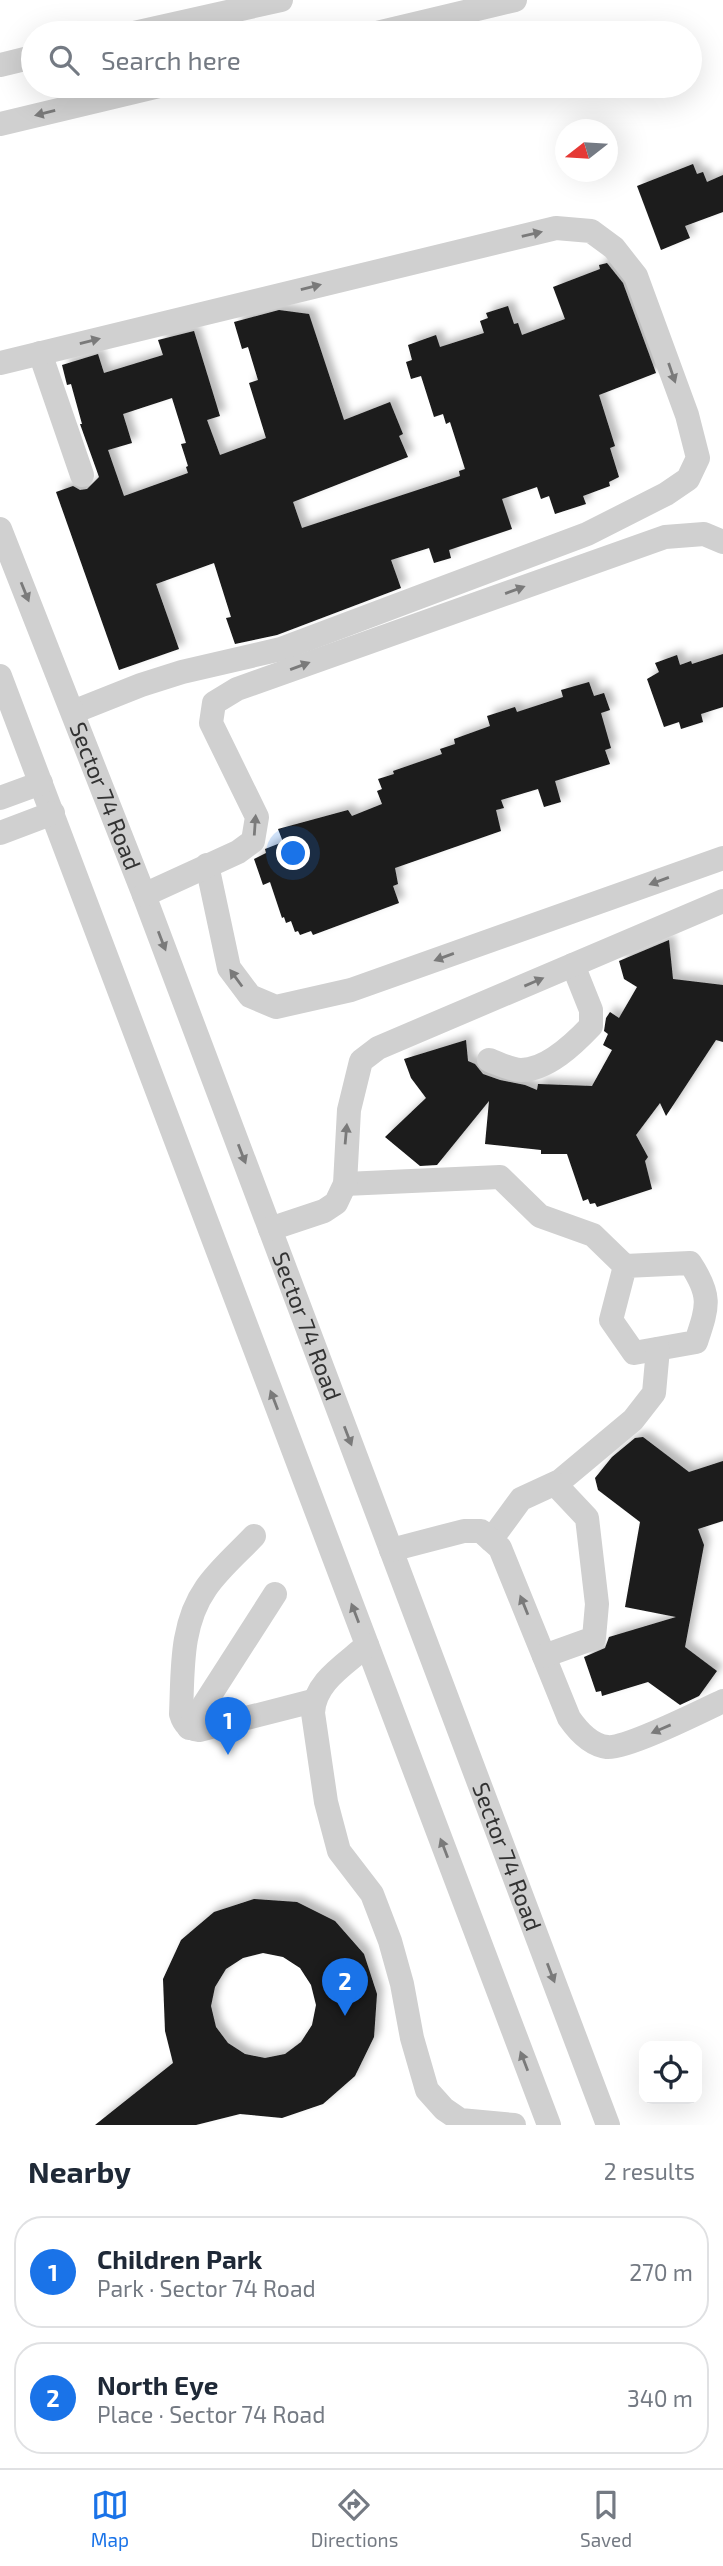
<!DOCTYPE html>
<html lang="en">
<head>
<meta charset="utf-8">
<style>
	body { margin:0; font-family:"Exo 2",sans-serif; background:#f2f2f3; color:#1f2937 }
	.controls { position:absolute; right:21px; bottom:21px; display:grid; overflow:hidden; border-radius:14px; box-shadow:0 7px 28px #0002 }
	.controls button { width:63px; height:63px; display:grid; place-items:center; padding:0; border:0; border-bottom:2px solid #e0e1e3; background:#fff; color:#1f2937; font:35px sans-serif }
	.compass { position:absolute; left:555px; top:119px; width:63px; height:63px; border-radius:50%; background:#fff; box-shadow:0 7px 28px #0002; rotate:253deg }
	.you { position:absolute; left:294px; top:854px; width:24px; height:24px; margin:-18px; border:5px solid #fff; border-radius:50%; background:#1a73e8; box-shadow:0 0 0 10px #1a73e833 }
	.badge { display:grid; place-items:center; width:46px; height:46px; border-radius:50%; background:#1a73e8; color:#fff; font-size:23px; font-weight:700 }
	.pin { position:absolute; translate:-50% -58px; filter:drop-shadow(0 2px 4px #0008) }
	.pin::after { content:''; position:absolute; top:37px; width:24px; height:21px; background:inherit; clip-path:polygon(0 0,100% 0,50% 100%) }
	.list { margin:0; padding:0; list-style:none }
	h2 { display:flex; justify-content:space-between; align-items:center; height:91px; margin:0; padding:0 28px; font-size:30px }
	h2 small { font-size:23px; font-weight:400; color:#747a83 }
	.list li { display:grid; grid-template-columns:46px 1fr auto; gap:21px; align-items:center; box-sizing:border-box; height:112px; margin:0 14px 14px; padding:0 14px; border:2px solid #e0e1e3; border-radius:28px }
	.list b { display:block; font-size:26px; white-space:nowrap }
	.list p { margin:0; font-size:23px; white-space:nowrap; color:#747a83 }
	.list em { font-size:23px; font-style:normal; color:#747a83 }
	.icon { flex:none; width:38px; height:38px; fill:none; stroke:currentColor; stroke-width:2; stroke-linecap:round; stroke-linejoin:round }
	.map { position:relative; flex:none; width:723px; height:2125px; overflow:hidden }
	.search { position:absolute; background:#fff; box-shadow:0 7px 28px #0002; left:21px; right:21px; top:21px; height:77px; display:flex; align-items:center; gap:18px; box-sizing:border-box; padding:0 24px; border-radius:38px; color:#747a83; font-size:26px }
	.sheet { height:343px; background:#fff }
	nav { display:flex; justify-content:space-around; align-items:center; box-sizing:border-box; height:98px; border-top:2px solid #e0e1e3; background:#fff; font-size:19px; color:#747a83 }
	nav a { display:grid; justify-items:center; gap:4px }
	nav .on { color:#1a73e8 }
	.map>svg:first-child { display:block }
	.building { fill:#1a1a1a; fill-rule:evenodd; filter:url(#shadow) }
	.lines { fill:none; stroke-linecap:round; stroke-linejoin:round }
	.minor { stroke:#d0d0d0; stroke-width:24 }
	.oneway { fill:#7a7a7a }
	.labels { text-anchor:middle; stroke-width:7; stroke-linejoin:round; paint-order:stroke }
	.street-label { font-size:23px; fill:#333; stroke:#fff }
</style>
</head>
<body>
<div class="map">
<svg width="723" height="2125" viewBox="0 0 723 2125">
	<defs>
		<filter id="shadow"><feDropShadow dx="6" dy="-6" stdDeviation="3.5" flood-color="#0004"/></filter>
	</defs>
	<rect width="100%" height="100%" fill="#fff"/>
	<path class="building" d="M693 164 697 174 703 172 707 182 723 175V212L685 226 690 238 661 250 637 186Z
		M607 263 623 283 656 373 599 395 615 446 610 448 619 477 609 482 610 486 583 496 586 504 555 514 549 496 541 499 537 487 502 499 512 529 449 550 451 558 434 563 429 548 391 560 401 588 277 635 235 644 226 618 231 617 214 563 156 584 179 649 119 670 56 492 73 486 80 490 87 489 99 477 80 424H82L71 384 67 385 62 365 98 354 104 373 163 355 158 340 194 331 220 416 207 420 220 455 266 438 249 383 258 380 248 347 242 349 234 322 279 310 309 314 344 420 390 402 403 434 399 436 408 457 293 502 302 528 460 476 459 471 465 469 450 422 446 424 443 414 434 417 421 376 411 379 406 362 412 360 408 345 436 335 440 347 484 333 480 321 488 318 486 313 508 306 514 324 518 323 522 335 565 319 553 287 600 269 599 265ZM172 398 186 443 181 444 188 466 186 467 188 473 124 496 108 450 132 443 123 414Z
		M723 654V707L701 714 703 722 681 729 679 722 664 727 647 679 659 672 655 663 677 655 680 665 691 661 692 664Z
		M589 682 594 696 604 693 610 710 601 713 611 748 605 750 610 764 555 781 561 802 544 807 538 789 501 800 504 808 496 810 501 831 395 868 398 884 393 886 399 903 313 935 311 931 300 935 298 931 295 932 291 921 286 923 284 917 282 918 270 882 263 885 254 859 266 853 265 849 283 842 278 829 348 810 352 816 382 804 377 791 382 789 378 779 394 774 393 771 442 754 440 749 455 744 454 739 490 726 487 716 515 707 517 712 563 697 561 690Z
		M669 940 673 979 723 985V1042L716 1040 666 1116 660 1103 636 1135 648 1157 645 1161 652 1189 597 1207 595 1203 590 1204 588 1199 583 1201 567 1154H541V1150L485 1144 489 1101 437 1165 420 1166 385 1137 426 1098 411 1078 404 1059 466 1040 468 1061 475 1064 483 1074 500 1080 525 1085 537 1090 538 1084 592 1086 612 1050 603 1045 608 1034 604 1031 606 1018 610 1012 619 1018 637 987 624 979 619 961Z
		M643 1437 689 1472 723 1461V1521L698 1529 704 1545 685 1647 717 1671 699 1696 680 1705 648 1682 602 1696 601 1691 596 1692 584 1657 605 1648 609 1637 676 1617 625 1607 640 1522 598 1490 595 1478 612 1457 635 1438Z
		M254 1899 297 1902 335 1921 364 1954 377 1994 374 2037 355 2076 323 2104 282 2118 240 2114 196 2125H95L173 2063 165 2031 163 1979 181 1940 214 1912ZM263 1953 283 1957 300 1968 311 1985 316 2005 312 2025 301 2042 285 2054 265 2058 245 2054 228 2043 216 2027 211 2006 215 1987 226 1969 243 1958Z"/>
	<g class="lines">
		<g class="minor">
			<path d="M134 33 281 0"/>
			<path d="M377 33 515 0"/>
			<path d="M0 65 33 57"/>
			<path d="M0 124 159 86"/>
			<path d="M40 353 82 475"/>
			<path d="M0 363 556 228 591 231 614 248 636 276 687 415 698 458 688 479 666 494 587 534 281 649 182 672 141 685 73 712"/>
			<path id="s1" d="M0 529 144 895 608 2125"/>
			<path d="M0 676 549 2125"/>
			<path d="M0 798 41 783"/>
			<path d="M0 833 53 813"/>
			<path d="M207 865 229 968 250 996 276 1007 351 990 723 858"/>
			<path d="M144 895 238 852 253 841 257 817 211 723 214 703 237 689 665 537 704 534 723 542"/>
			<path d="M489 1060C498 1063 511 1070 521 1070 547 1070 574 1044 591 1026V1010L573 965"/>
			<path d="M345 1184 500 1177 540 1216 593 1235 625 1266 611 1320 634 1353 696 1342C708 1306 712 1296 690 1263L625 1266"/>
			<path d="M270 1229 324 1211 336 1203 345 1184 349 1110 361 1061 378 1048 723 901"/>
			<path d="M254 1536C238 1553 219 1569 206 1588 180 1625 183 1671 181 1714 184 1724 188 1728 199 1730L313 1701"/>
			<path d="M491 1540 521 1499 560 1481 633 1420 654 1393 658 1349"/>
			<path d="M391 1550 464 1531H481L500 1548 569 1718C578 1731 590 1745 607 1747 626 1749 702 1711 723 1701"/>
			<path d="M367 1645C345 1665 314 1682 313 1713L326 1802 339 1851 372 1894 390 1941 402 1984 412 2038 427 2090 444 2109 460 2120 514 2125"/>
			<path d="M544 1656 594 1638 597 1604 587 1518 555 1484"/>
			<path d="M189 1728 275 1594"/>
		</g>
	</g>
	<defs><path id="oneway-solid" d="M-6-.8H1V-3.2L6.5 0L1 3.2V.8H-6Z" transform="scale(1.75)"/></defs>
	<g class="oneway">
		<use href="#oneway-solid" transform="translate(45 113) rotate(166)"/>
		<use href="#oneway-solid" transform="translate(532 234) rotate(-13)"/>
		<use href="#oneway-solid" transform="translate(311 287) rotate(-14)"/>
		<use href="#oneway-solid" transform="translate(90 341) rotate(-14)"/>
		<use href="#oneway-solid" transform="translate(672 373) rotate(71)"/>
		<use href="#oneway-solid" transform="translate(515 590) rotate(-20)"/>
		<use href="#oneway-solid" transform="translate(25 592) rotate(68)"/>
		<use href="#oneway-solid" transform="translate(300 666) rotate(-20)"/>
		<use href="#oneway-solid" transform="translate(255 825) rotate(-86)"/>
		<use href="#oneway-solid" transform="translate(659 881) rotate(160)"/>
		<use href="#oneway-solid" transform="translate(162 941) rotate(69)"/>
		<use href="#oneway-solid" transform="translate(444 957) rotate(160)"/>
		<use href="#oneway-solid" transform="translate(236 978) rotate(-126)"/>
		<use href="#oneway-solid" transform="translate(534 982) rotate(-23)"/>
		<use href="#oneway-solid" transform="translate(346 1134) rotate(-85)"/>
		<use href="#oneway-solid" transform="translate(242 1154) rotate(69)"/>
		<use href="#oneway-solid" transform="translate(274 1400) rotate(-111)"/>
		<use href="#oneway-solid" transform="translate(348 1436) rotate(69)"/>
		<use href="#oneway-solid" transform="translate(524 1605) rotate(-112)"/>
		<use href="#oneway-solid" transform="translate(355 1613) rotate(-111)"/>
		<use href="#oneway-solid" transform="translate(661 1729) rotate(157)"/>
		<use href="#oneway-solid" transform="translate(444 1848) rotate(-111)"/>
		<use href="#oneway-solid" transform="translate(551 1973) rotate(69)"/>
		<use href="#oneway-solid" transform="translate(524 2061) rotate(-111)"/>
	</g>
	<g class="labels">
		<g class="street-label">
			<text dy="8" stroke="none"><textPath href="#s1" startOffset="287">Sector 74 Road</textPath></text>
			<text dy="8" stroke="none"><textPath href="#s1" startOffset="854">Sector 74 Road</textPath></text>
			<text dy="8" stroke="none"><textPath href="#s1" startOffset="1421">Sector 74 Road</textPath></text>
		</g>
	</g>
</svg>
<div class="controls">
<button><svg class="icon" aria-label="locate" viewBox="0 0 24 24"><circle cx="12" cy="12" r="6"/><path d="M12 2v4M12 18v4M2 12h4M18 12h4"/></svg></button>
</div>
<svg class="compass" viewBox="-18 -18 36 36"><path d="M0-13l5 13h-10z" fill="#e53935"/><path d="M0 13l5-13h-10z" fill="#747a83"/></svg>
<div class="you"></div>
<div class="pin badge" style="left:228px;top:1755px">1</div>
<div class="pin badge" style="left:345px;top:2016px">2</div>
<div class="search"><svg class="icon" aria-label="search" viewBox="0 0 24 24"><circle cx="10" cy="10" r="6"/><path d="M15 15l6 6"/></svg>Search here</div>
</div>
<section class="sheet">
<h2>Nearby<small>2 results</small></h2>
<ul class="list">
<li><span class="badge">1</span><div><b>Children Park</b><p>Park · Sector 74 Road</p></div><em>270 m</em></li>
<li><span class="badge">2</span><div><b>North Eye</b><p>Place · Sector 74 Road</p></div><em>340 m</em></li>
</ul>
</section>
<nav>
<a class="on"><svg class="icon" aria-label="map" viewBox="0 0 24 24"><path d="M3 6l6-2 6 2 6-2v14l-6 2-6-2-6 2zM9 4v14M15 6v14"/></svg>Map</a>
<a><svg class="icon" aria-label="directions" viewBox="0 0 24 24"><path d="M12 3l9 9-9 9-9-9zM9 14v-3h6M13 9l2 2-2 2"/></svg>Directions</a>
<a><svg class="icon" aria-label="saved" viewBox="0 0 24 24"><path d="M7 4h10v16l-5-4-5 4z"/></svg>Saved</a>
</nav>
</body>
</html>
